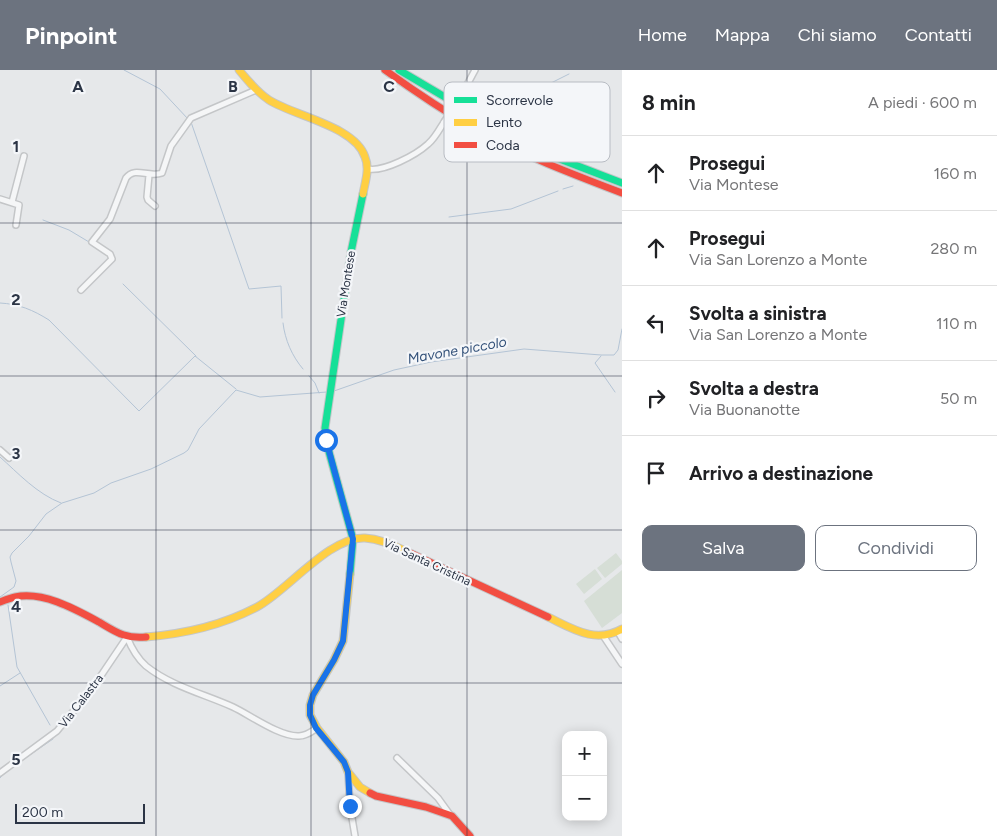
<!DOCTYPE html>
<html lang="it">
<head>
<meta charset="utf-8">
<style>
	body { margin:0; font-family:Figtree,sans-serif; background:#f2f2f2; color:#202124 }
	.controls { position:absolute; right:15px; bottom:15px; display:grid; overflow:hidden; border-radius:10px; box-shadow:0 2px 12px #0003 }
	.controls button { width:45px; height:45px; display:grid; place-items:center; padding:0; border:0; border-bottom:1px solid #e0e0e0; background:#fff; color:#202124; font:25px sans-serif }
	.scale { position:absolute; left:15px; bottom:12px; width:130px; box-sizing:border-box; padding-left:5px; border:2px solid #2b3445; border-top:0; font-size:14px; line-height:18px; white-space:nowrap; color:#2b3445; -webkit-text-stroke:4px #f4f6f9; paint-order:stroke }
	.stop { position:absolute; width:15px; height:15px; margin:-11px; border:4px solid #1a73e8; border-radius:50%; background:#fff }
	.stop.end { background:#1a73e8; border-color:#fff; box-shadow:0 1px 5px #0008 }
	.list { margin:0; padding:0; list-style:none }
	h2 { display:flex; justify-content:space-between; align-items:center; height:65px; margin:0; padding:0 20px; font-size:21px }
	h2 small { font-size:16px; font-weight:400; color:#757577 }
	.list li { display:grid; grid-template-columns:32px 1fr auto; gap:15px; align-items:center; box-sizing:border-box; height:75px; padding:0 20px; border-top:1px solid #e0e0e0 }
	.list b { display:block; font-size:19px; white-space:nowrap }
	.list p { margin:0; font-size:16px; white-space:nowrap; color:#757577 }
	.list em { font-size:16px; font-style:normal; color:#757577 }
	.actions { display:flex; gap:10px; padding:15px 20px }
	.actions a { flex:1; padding:11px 0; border:1px solid #6c737f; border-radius:10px; text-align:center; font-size:18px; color:#6c737f }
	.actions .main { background:#6c737f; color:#fff }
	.icon { flex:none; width:28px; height:28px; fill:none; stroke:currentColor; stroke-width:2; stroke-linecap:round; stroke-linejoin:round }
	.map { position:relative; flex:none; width:622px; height:766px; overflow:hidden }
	header { display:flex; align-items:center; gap:30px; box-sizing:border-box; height:70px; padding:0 25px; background:#6c737f; color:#fff }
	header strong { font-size:24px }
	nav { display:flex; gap:28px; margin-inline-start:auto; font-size:18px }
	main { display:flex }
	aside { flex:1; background:#fff }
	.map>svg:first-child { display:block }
	.green { fill:#d6ded6 }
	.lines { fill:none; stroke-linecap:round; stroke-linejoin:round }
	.stream { stroke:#b4c4d5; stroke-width:1 }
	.street-casing { stroke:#c4c6c8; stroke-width:8 }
	.fast-casing { stroke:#c4c6c8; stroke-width:9 }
	.slow-casing { stroke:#c4c6c8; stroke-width:9 }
	.jam-casing { stroke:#c4c6c8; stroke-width:9 }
	.street { stroke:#f5f6f7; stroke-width:5 }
	.fast { stroke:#16e098; stroke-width:7 }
	.slow { stroke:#ffcf43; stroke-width:7 }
	.jam { stroke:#f24e42; stroke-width:7 }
	.street-bridge-casing { stroke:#c4c6c8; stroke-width:8; stroke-linecap:butt }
	.street-bridge { stroke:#f5f6f7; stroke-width:5 }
	.route { stroke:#1a73e8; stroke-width:6 }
	.grid { fill:none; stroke:#2b3445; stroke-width:1; stroke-opacity:0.55 }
	.labels { text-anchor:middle; stroke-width:4.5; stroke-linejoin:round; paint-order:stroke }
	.street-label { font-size:12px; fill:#2b3445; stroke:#f4f6f9 }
	.water-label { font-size:14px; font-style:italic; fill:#34527a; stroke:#f4f6f9 }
	.key { fill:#f4f6f9; stroke:#b8bcc3; stroke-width:1 }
	.key-label { font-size:14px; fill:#2b3445 }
	.grid-label { font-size:16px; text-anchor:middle; font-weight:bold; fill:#2b3445; stroke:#f4f6f9; stroke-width:4.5; stroke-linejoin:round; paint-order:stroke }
</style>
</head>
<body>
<header>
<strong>Pinpoint</strong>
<nav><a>Home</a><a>Mappa</a><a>Chi siamo</a><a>Contatti</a></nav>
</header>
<main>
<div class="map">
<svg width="622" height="766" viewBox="0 0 622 766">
	<rect width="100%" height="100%" fill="#e6e8ea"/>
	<path class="green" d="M616 483 622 491V494L605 508 597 498Z
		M595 499 602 509 584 524 576 514Z
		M622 500V543L602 558 584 531Z"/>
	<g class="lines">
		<path class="stream" d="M124 0 160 19 188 49
			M499 39 569 4
			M191 52 249 219 281 216 282 248
			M563 119 573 116
			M449 147 511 139 558 121
			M43 150 69 160 89 172
			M123 214 196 286
			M0 233C19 234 33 240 49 250L139 341 195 286 236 319
			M283 253C285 270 292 286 303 299
			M601 286 595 293 615 322
			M309 306 315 313 319 323
			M334 321 394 300 431 292 524 279 601 285H614L618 280 622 259
			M0 387C18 403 37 424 61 433
			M0 527 14 517 16 511 11 492 10 487 12 483 29 466 46 444 62 433 94 423 111 413 151 399 184 383 188 380 199 359 236 320 260 327 327 322
			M8 535 17 597 50 655
			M0 616 20 603
			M0 708 5 702 53 669"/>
		<defs>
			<path id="street" d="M461 26 475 0
				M368 99C384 102 416 85 428 74 435 68 439 60 444 52
				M149 105 147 127 148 130 155 136
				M0 129 19 135 16 155
				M12 132 24 86
				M81 220 112 189 110 184 92 172 110 149 126 108C135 96 148 108 162 103L171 76 191 48 256 20
				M0 380 9 388
				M618 562 622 569
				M127 567C131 577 138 589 146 596 171 616 204 624 233 637 250 645 280 667 299 666 306 666 311 662 317 658
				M604 567 622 594
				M397 688 438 728 451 746
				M348 702 350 736 355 766
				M0 703 57 661 94 616 127 567"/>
			<path id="fast" d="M399 0 499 59 557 88 622 113
				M350 504 353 469 329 382 325 358 351 182 363 124"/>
			<path id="slow" d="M239 0C248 11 257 22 269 30 294 46 355 56 365 87 370 99 365 112 363 124
				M350 504 343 571 334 590 313 625 310 635V645L317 658 344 692 348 702 360 717 370 723
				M548 547C573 559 595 574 622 559
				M146 567C183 564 223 555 257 537 287 521 330 466 365 468 381 469 394 476 408 482"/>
			<path id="jam" d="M385 0C414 21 444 41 475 59 522 85 572 104 622 123
				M408 482 548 547
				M0 532C5 530 10 528 15 527 43 521 75 539 99 552 116 562 125 569 146 567
				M370 723 376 726 426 737 452 746 470 766"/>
		</defs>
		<use href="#street" class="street-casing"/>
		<use href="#fast" class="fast-casing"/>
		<use href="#slow" class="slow-casing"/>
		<use href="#jam" class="jam-casing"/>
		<use href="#street" class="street"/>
		<use href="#fast" class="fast"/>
		<use href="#slow" class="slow"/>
		<use href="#jam" class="jam"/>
		<defs>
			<path id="street-bridge" d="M444 52 461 26"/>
		</defs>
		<use href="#street-bridge" class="street-bridge-casing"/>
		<use href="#street-bridge" class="street-bridge"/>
	</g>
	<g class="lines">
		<path class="route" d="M326 370 353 469 343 571 334 590 313 625 310 635V645L316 658 344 692 348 702 350 736"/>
	</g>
	<path class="grid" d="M156 0V766M311 0V766M467 0V766M0 153H622M0 306H622M0 460H622M0 613H622"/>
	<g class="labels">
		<g class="street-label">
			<text transform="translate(346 214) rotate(-81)" y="4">Via Montese</text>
			<text transform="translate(427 492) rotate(25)" y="4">Via Santa Cristina</text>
			<text transform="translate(81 631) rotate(-52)" y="4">Via Calastra</text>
		</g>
		<g class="water-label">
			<text transform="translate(457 280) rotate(-10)" y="5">Mavone piccolo</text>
		</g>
	</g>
	<rect x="444" y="12" width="166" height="80" rx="8" class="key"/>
	<rect x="454" y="27" width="23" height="6" fill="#16e098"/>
	<rect x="454" y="49" width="23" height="7" fill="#ffcf43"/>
	<rect x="454" y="72" width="23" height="6" fill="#f24e42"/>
	<g class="key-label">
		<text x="486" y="35">Scorrevole</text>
		<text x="486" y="57">Lento</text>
		<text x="486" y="80">Coda</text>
	</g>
	<g class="grid-label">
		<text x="78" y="22">A</text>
		<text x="233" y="22">B</text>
		<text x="389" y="22">C</text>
		<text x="16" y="82">1</text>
		<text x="16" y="235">2</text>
		<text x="16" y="389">3</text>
		<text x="16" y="542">4</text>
		<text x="16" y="695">5</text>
	</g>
</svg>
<div class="controls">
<button>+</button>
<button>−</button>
</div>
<div class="scale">200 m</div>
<div class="stop" style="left:326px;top:370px"></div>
<div class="stop end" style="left:350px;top:736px"></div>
</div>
<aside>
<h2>8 min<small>A piedi · 600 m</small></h2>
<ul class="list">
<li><svg class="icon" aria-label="ahead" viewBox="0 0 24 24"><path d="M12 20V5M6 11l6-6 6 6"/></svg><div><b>Prosegui</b><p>Via Montese</p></div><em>160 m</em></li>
<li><svg class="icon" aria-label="ahead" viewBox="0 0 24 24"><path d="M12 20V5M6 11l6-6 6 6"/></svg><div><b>Prosegui</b><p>Via San Lorenzo a Monte</p></div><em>280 m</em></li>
<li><svg class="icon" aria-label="left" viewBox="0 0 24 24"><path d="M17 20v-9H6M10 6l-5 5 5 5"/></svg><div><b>Svolta a sinistra</b><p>Via San Lorenzo a Monte</p></div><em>110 m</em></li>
<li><svg class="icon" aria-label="right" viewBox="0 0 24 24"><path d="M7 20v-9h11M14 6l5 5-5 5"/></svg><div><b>Svolta a destra</b><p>Via Buonanotte</p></div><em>50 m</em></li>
<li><svg class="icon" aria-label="arrive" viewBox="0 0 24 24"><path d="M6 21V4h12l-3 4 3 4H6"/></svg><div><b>Arrivo a destinazione</b></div></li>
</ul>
<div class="actions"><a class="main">Salva</a><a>Condividi</a></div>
</aside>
</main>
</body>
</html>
